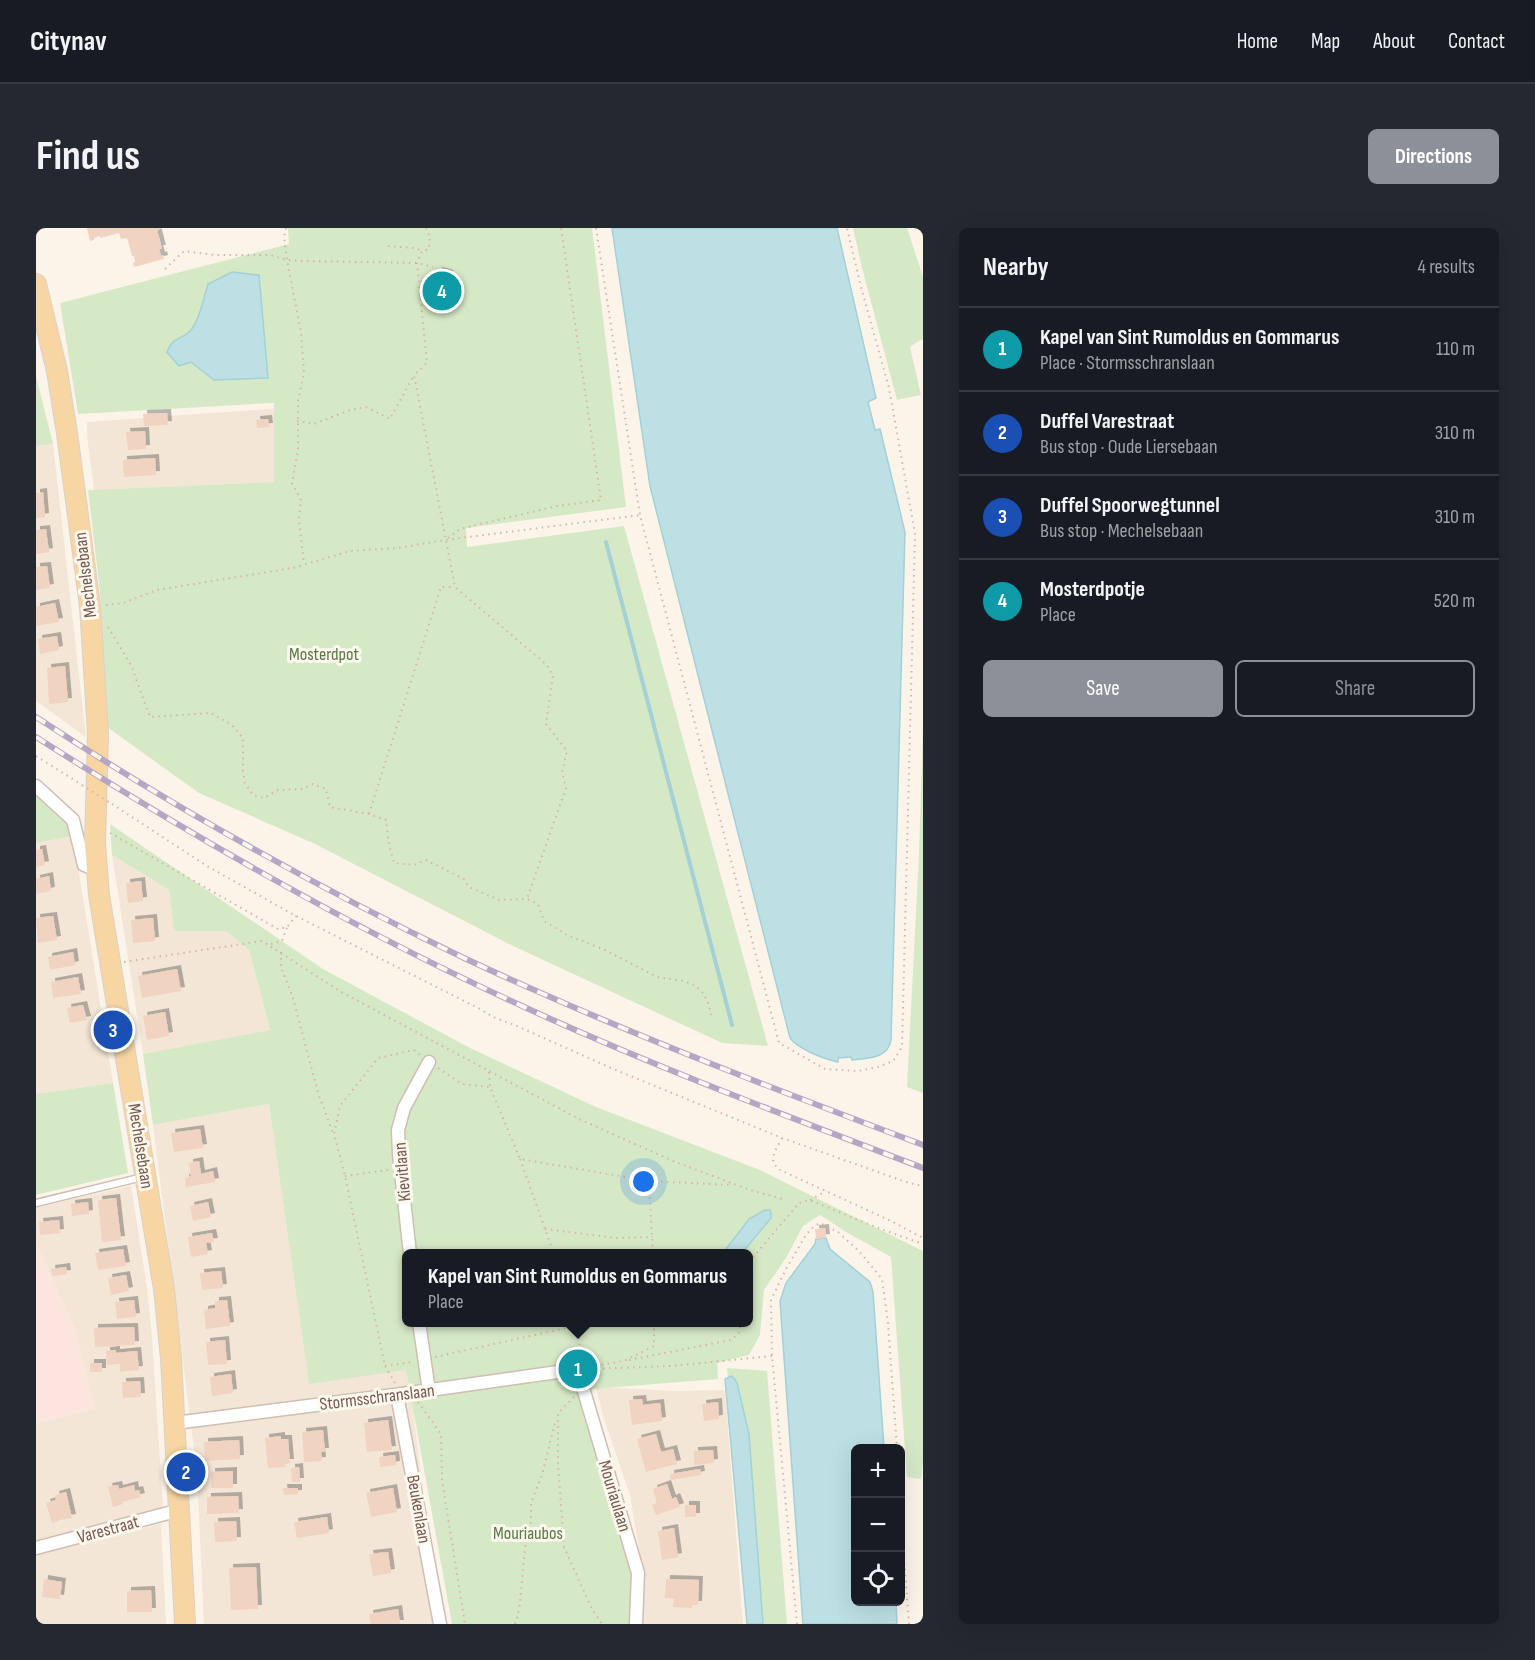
<!DOCTYPE html>
<html lang="en">
<head>
<meta charset="utf-8">
<style>
	body { margin:0; font-family:"Sofia Sans Condensed",sans-serif; background:#242831; color:#f1f3f6 }
	.controls { position:absolute; right:18px; bottom:18px; display:grid; overflow:hidden; border-radius:9px; box-shadow:0 6px 24px #0002 }
	.controls button { width:54px; height:54px; display:grid; place-items:center; padding:0; border:0; border-bottom:2px solid #363941; background:#171b24; color:#f1f3f6; font:30px sans-serif }
	.you { position:absolute; left:608px; top:954px; width:21px; height:21px; margin:-15px; border:4px solid #fff; border-radius:50%; background:#1a73e8; box-shadow:0 0 0 9px #1a73e833 }
	.badge { display:grid; place-items:center; width:39px; height:39px; border-radius:50%; background:#8c9099; color:#fff; font-size:20px; font-weight:700 }
	.pin { position:absolute; translate:-50% -50%; border:3px solid #fff; box-shadow:0 2px 6px #0006 }
	.popup { position:absolute; left:366px; top:1021px; width:351px; height:78px; box-sizing:border-box; display:grid; place-content:center; border-radius:9px; background:#171b24; filter:drop-shadow(0 2px 4px #0005); font-size:20px; white-space:nowrap; color:#9ea1a6 }
	.popup b { font-size:22px; color:#f1f3f6 }
	.popup::after { content:''; position:absolute; left:50%; top:100%; margin-left:-12px; border:12px solid transparent; border-top-color:#171b24 }
	.list { margin:0; padding:0; list-style:none }
	h2 { display:flex; justify-content:space-between; align-items:center; height:78px; margin:0; padding:0 24px; font-size:26px }
	h2 small { font-size:20px; font-weight:400; color:#9ea1a6 }
	.list li { display:grid; grid-template-columns:39px 1fr auto; gap:18px; align-items:center; box-sizing:border-box; height:84px; padding:0 24px; border-top:2px solid #363941 }
	.list b { display:block; font-size:22px; white-space:nowrap }
	.list p { margin:0; font-size:20px; white-space:nowrap; color:#9ea1a6 }
	.list em { font-size:20px; font-style:normal; color:#9ea1a6 }
	.actions { display:flex; gap:12px; padding:18px 24px }
	.actions a { flex:1; padding:14px 0; border:2px solid #8c9099; border-radius:9px; text-align:center; font-size:21px; color:#8c9099 }
	.actions .main { background:#8c9099; color:#fff }
	.icon { flex:none; width:33px; height:33px; fill:none; stroke:currentColor; stroke-width:2; stroke-linecap:round; stroke-linejoin:round }
	.map { position:relative; flex:none; width:887px; height:1396px; overflow:hidden; border-radius:9px }
	header { display:flex; align-items:center; gap:36px; box-sizing:border-box; height:84px; padding:0 30px; background:#171b24; border-bottom:2px solid #363941 }
	header strong { font-size:28px }
	nav { display:flex; gap:33px; margin-inline-start:auto; font-size:21px }
	.intro { display:flex; align-items:center; justify-content:space-between; box-sizing:border-box; height:144px; padding:0 36px }
	h1 { margin:0; font-size:42px }
	.button { padding:15px 27px; border-radius:9px; background:#8c9099; color:#fff; font-size:21px; font-weight:700 }
	main { display:flex; gap:36px; padding:0 36px }
	aside { flex:1; background:#171b24; border-radius:9px; box-shadow:0 6px 24px #0002 }
	.map>svg:first-child { display:block }
	.residential { fill:#f3e6d7 }
	.commercial { fill:#fbe5dd }
	.green { fill:#d6e9c7; fill-rule:evenodd }
	.water { fill:#bde0e5; stroke:#a4d0d6; stroke-width:1.5 }
	.lines { fill:none; stroke-linecap:round; stroke-linejoin:round }
	.stream { stroke:#a4d0d6; stroke-width:4 }
	.building { fill:#f0d3c1; filter:url(#shadow) }
	.service-casing { stroke:#cfbeb1; stroke-width:9 }
	.minor-casing { stroke:#cfbeb1; stroke-width:15 }
	.primary-casing { stroke:#d8d1cd; stroke-width:22 }
	.path { stroke:#d5b6a4; stroke-width:2; stroke-dasharray:1.5 4.5; stroke-linecap:butt }
	.service { stroke:#fff; stroke-width:6 }
	.minor { stroke:#fff; stroke-width:12 }
	.primary { stroke:#f7d6a4; stroke-width:20 }
	.rail-casing { stroke:#b6a6c6; stroke-width:6 }
	.rail { stroke:#fef8ef; stroke-width:4; stroke-dasharray:11; stroke-linecap:butt }
	.path-bridge { stroke:#d5b6a4; stroke-width:2; stroke-dasharray:1.5 4.5; stroke-linecap:butt }
	.labels { text-anchor:middle; stroke-width:6; stroke-linejoin:round; paint-order:stroke }
	.street-label { font-size:18px; fill:#755a4d; stroke:#fef8ef }
	.park-label { font-size:18px; fill:#567a45; stroke:#fef8ef }
</style>
</head>
<body>
<header>
<strong>Citynav</strong>
<nav><a>Home</a><a>Map</a><a>About</a><a>Contact</a></nav>
</header>
<div class="intro"><h1>Find us</h1><a class="button">Directions</a></div>
<main>
<div class="map">
<svg width="887" height="1396" viewBox="0 0 887 1396">
	<defs>
		<filter id="shadow"><feDropShadow dx="4" dy="-4" stdDeviation="0" flood-color="#0004"/></filter>
	</defs>
	<rect width="100%" height="100%" fill="#fcf4e9"/>
	<path class="residential" d="M245 180 238 254 58 262 51 208V194Z
		M17 216 50 509 0 473V218Z
		M37 608 77 855 0 866V615Z
		M76 627 133 662 138 703 190 702 213 722 234 803 107 826Z
		M233 876 273 1155 370 1141 375 1165 403 1396H168L161 1244 117 897Z
		M95 958 111 1059 116 1109 127 1280 124 1283 0 1316V1195L59 1181 38 1098 0 1015V979Z
		M560 1159 640 1163 689 1162 707 1396H607L606 1340 594 1267 567 1188Z
		M125 1296 130 1396H0V1325Z"/>
	<path class="commercial" d="M0 1015 38 1098 59 1181 0 1195Z"/>
	<path class="green" d="M252 0H556L590 279 430 300 431 319 588 298 732 818 686 815 475 717 279 616 163 565 71 499 64 364 52 262 238 254V175L42 186 24 75 253 16Z
		M817 0H871L887 49V113L886 111 874 119 885 167 861 172 826 40Z
		M0 148 17 216 0 218Z
		M887 497V865L871 859 883 626Z
		M0 565 30 589 37 608 0 615Z
		M74 596 287 741 434 820 560 879 724 942 887 1023V1235L885 1251 871 1249 855 1029 810 1004 784 987 767 998 750 1030 728 1062 724 1107 713 1127 681 1135 682 1151 544 1162 596 1339 594 1396H416L370 1142 273 1156 233 876 117 897 107 826 234 802 213 722 190 703H138L133 662 76 627ZM371 1026H713V1094H371Z
		M77 855 92 945 0 967V866Z
		M691 1140 731 1143 751 1396H716Z"/>
	<path class="water" d="M576 0H801L840 170 832 174 839 202 844 201 869 304 855 812C852 831 831 830 816 832L815 829 802 830V834C788 831 762 821 754 810L614 258Z
		M196 44 223 47 232 150 178 152 155 134 143 138 131 124C138 107 145 113 155 102 164 91 168 69 172 56Z
		M729 982H734L735 985V990L706 1025H687L713 991Z
		M790 1010 794 1021 834 1054 837 1064 848 1220H820V1374H860L861 1396H767L744 1073 750 1055 779 1016 780 1011Z
		M695 1148 698 1150 701 1155 713 1206 727 1396H711L689 1151Z"/>
	<g class="lines">
		<path class="stream" d="M570 314 696 797"/>
	</g>
	<path class="building" d="M51 0H127L121 2 126 21H123L125 28 127 27 128 31 98 39 97 35 99 34 98 28H96L91 10 85 11 83 5 64 10V8L58 10V12L54 13Z
		M402 43 413 46 411 58 416 60 415 67 409 66 408 68H411L410 70H408L406 78 394 76Z
		M131 185 132 197 108 198 107 186Z
		M232 191 233 199 221 200 220 192Z
		M109 203 110 221 92 222 90 204Z
		M119 230 120 247 88 249 87 232Z
		M7 264 9 289 0 290V265Z
		M10 301 13 324 0 326V302Z
		M11 338 14 360 0 362V339Z
		M19 375 23 394 0 398V379Z
		M21 408 23 422 4 426 2 411Z
		M29 438 32 474 13 476 11 440Z
		M6 621 9 637 0 639V622Z
		M13 648 15 663 0 666V651Z
		M105 653 107 673 92 675 90 655Z
		M17 688 21 712 2 715 0 690Z
		M117 690 119 713 97 715 95 692Z
		M37 724 39 737 14 742 12 729Z
		M141 741 145 763 106 770 102 748Z
		M42 749 45 766 17 770 15 754Z
		M47 777 51 792 34 795 31 780Z
		M129 784 133 808 111 812 107 788Z
		M164 901 167 920 138 924 135 905Z
		M163 933 165 946 177 943 179 954 150 959 149 950 155 948 153 935Z
		M80 970 85 1012 66 1014 62 972Z
		M52 974 53 986 36 988 35 976Z
		M172 974 175 989 157 993 154 978Z
		M23 992 24 1005 4 1007 3 994Z
		M789 1000 790 1010 780 1011 779 1001Z
		M176 1005 178 1014 170 1015 172 1026 155 1029 152 1009Z
		M87 1021 90 1038 62 1042 59 1025Z
		M30 1039 31 1046 16 1048 15 1041Z
		M185 1043 187 1060 166 1062 164 1045Z
		M90 1047 93 1063 75 1067 72 1050Z
		M98 1072 100 1089 81 1091 79 1074Z
		M191 1072 194 1098 170 1101 168 1082 179 1080V1073Z
		M98 1099 99 1117 59 1119 58 1100Z
		M189 1112 191 1136 172 1137 170 1114Z
		M80 1122V1125L101 1123 103 1142 84 1144V1136L71 1137 70 1123Z
		M54 1135H66V1144H54Z
		M195 1146 197 1165 176 1168 174 1149Z
		M104 1153 105 1169 87 1170 86 1154Z
		M606 1171 607 1177 624 1175 626 1193 596 1197 593 1172Z
		M682 1174 683 1191 668 1193 666 1176Z
		M352 1192 356 1222 331 1224 328 1195Z
		M287 1202 289 1224H285L286 1233 268 1234 266 1204Z
		M620 1206 625 1224 637 1221 641 1236 610 1244 601 1211Z
		M245 1208V1211H252L254 1235H249V1239L232 1240 229 1210Z
		M203 1212 204 1231 169 1233 168 1214Z
		M677 1222 678 1235 658 1237V1223Z
		M359 1227 360 1237 344 1239 343 1229Z
		M263 1239 264 1254H256L255 1240Z
		M664 1241 665 1247 635 1252 634 1246Z
		M197 1243V1260H175V1244Z
		M631 1256 636 1271 640 1269 644 1279 620 1287 616 1277 621 1275 617 1261Z
		M82 1257 83 1261 98 1257 99 1263 103 1262 105 1269 86 1274 87 1276 77 1279 72 1259Z
		M247 1260H262V1266L248 1267Z
		M357 1260 361 1284 335 1289 330 1265Z
		M30 1264 36 1290 23 1292V1293L16 1295 10 1275 20 1272 19 1267Z
		M202 1268 203 1285 171 1286V1269Z
		M649 1277H660V1289H649Z
		M291 1289 293 1305 261 1310 258 1294Z
		M200 1293 201 1313 179 1314 178 1294Z
		M638 1300 642 1329 626 1332 622 1303Z
		M352 1324 355 1345 337 1348 333 1326Z
		M220 1339 222 1381 195 1382 193 1340Z
		M8 1351 26 1354 24 1371 6 1369Z
		M630 1351 663 1352 662 1377H656V1380L637 1379 638 1371 629 1370Z
		M115 1362 116 1384H91V1363Z
		M362 1381 364 1396H335L333 1386Z"/>
	<g class="lines">
		<defs>
			<path id="service" d="M0 975 107 949"/>
			<path id="minor" d="M0 558 37 592 48 637 61 642
				M374 1026 363 926 362 902 368 880 393 834
				M383 1094 393 1163
				M361 1167 404 1396
				M139 1195 366 1166 543 1141 547 1160 602 1345 600 1396
				M0 1320 144 1282"/>
			<path id="primary" d="M0 56 21 143 31 205 54 378 62 506 59 615 63 667 128 1061 135 1130 149 1396"/>
		</defs>
		<use href="#service" class="service-casing"/>
		<use href="#minor" class="minor-casing"/>
		<use href="#primary" class="primary-casing"/>
		<path class="path" d="M250 0 248 9 251 32 265 104 268 145 262 173V222L256 255 265 272 263 291 268 336
			M390 0 394 8 393 21 386 23 381 35 391 135 378 147 419 359 511 437 517 448 510 496 531 523 526 544 530 560 491 671
			M560 0 604 287 743 815 789 841 822 843 842 839 857 833 866 819 879 306 853 160 825 59 811 0
			M352 18 379 20 386 23
			M129 41 148 23 180 27H234L251 32 268 33 381 35 397 39
			M261 193 278 196 314 182 330 179 354 191 377 149
			M412 310 424 301 521 278 565 272 525 0
			M70 377 87 375 121 362 257 340 314 323 361 320 409 312 604 287
			M72 399 95 437 114 489 175 485 196 497 207 510V542L209 555 217 567 228 570 242 562 266 561 277 556 290 561 294 579 333 586 350 592 353 617 358 635 378 637 390 632 428 651 433 659 463 672 491 671 502 676 508 693 531 707 569 722 621 749 648 753 660 758 668 766 673 777 675 787
			M0 528 46 557
			M76 576 171 638 260 688 444 781 457 789 481 798 575 840 746 910 873 955 887 958
			M333 586 405 359H419
			M74 605 242 701 251 699 260 688
			M235 716 246 713 251 699
			M245 724V739L257 770 282 865 297 905
			M88 734 226 713 307 765 543 891 637 933 714 962 747 971
			M402 840 426 856 454 859
			M453 844 454 859 484 931 613 953 617 1026
			M746 910 738 925 737 934 742 941 855 993 887 1010
			M484 931 518 1026
			M309 948 352 942
			M613 953 697 957
			M774 972 790 963
			M509 1001 580 1010 617 1009
			M713 1034 763 975 774 972 842 1000 887 1016
			M399 1129 544 1097 618 1095V1118L588 1133
			M543 1129 544 1094
			M593 1132 695 1112 704 1104V1094
			M349 1138 376 1134
			M554 1139 587 1133
			M555 1141 635 1138 736 1128
			M359 1155 349 1138 309 948 298 906 304 878 342 830 378 822 385 828
			M538 1169 522 1185V1236L528 1319 556 1381 566 1396
			M382 1174 405 1206 406 1252 429 1396
			M864 1275 873 1396
			M479 1396 481 1391 484 1375 489 1320 495 1293V1275L506 1247 520 1191
			M761 1396 736 1128 735 1072 750 1041 770 1007 776 1000 784 995 802 1004 823 1023 846 1051 852 1095 861 1220"/>
		<use href="#service" class="service"/>
		<use href="#minor" class="minor"/>
		<use href="#primary" class="primary"/>
		<defs>
			<path id="rail" d="M0 489C137 579 280 659 428 730 577 800 733 859 887 917
				M0 509C152 606 309 696 473 772 608 835 748 887 887 940"/>
		</defs>
		<use href="#rail" class="rail-casing"/>
		<use href="#rail" class="rail"/>
		<path class="path-bridge" d="M46 557 76 576"/>
	</g>
	<g class="labels">
		<g class="street-label">
			<text transform="translate(49 347) rotate(-97)" y="6">Mechelsebaan</text>
			<text transform="translate(105 918) rotate(81)" y="6">Mechelsebaan</text>
			<text transform="translate(366 944) rotate(-95)" y="6">Kievitlaan</text>
			<text transform="translate(341 1169) rotate(-7)" y="6">Stormsschranslaan</text>
			<text transform="translate(579 1268) rotate(73)" y="6">Mouriaulaan</text>
			<text transform="translate(383 1281) rotate(80)" y="6">Beukenlaan</text>
			<text transform="translate(72 1301) rotate(-15)" y="6">Varestraat</text>
		</g>
		<g class="park-label">
			<text x="288" y="432">Mosterdpot</text>
			<text x="492" y="1311">Mouriaubos</text>
		</g>
	</g>
</svg>
<div class="controls">
<button>+</button>
<button>−</button>
<button><svg class="icon" aria-label="locate" viewBox="0 0 24 24"><circle cx="12" cy="12" r="6"/><path d="M12 2v4M12 18v4M2 12h4M18 12h4"/></svg></button>
</div>
<div class="you"></div>
<div class="pin badge" style="left:542px;top:1141px;background:#0f9aa8">1</div>
<div class="popup"><b>Kapel van Sint Rumoldus en Gommarus</b>Place</div>
<div class="pin badge" style="left:150px;top:1244px;background:#1a4fb4">2</div>
<div class="pin badge" style="left:77px;top:802px;background:#1a4fb4">3</div>
<div class="pin badge" style="left:406px;top:63px;background:#0f9aa8">4</div>
</div>
<aside>
<h2>Nearby<small>4 results</small></h2>
<ul class="list">
<li><span class="badge" style="background:#0f9aa8">1</span><div><b>Kapel van Sint Rumoldus en Gommarus</b><p>Place · Stormsschranslaan</p></div><em>110 m</em></li>
<li><span class="badge" style="background:#1a4fb4">2</span><div><b>Duffel Varestraat</b><p>Bus stop · Oude Liersebaan</p></div><em>310 m</em></li>
<li><span class="badge" style="background:#1a4fb4">3</span><div><b>Duffel Spoorwegtunnel</b><p>Bus stop · Mechelsebaan</p></div><em>310 m</em></li>
<li><span class="badge" style="background:#0f9aa8">4</span><div><b>Mosterdpotje</b><p>Place</p></div><em>520 m</em></li>
</ul>
<div class="actions"><a class="main">Save</a><a>Share</a></div>
</aside>
</main>
</body>
</html>
